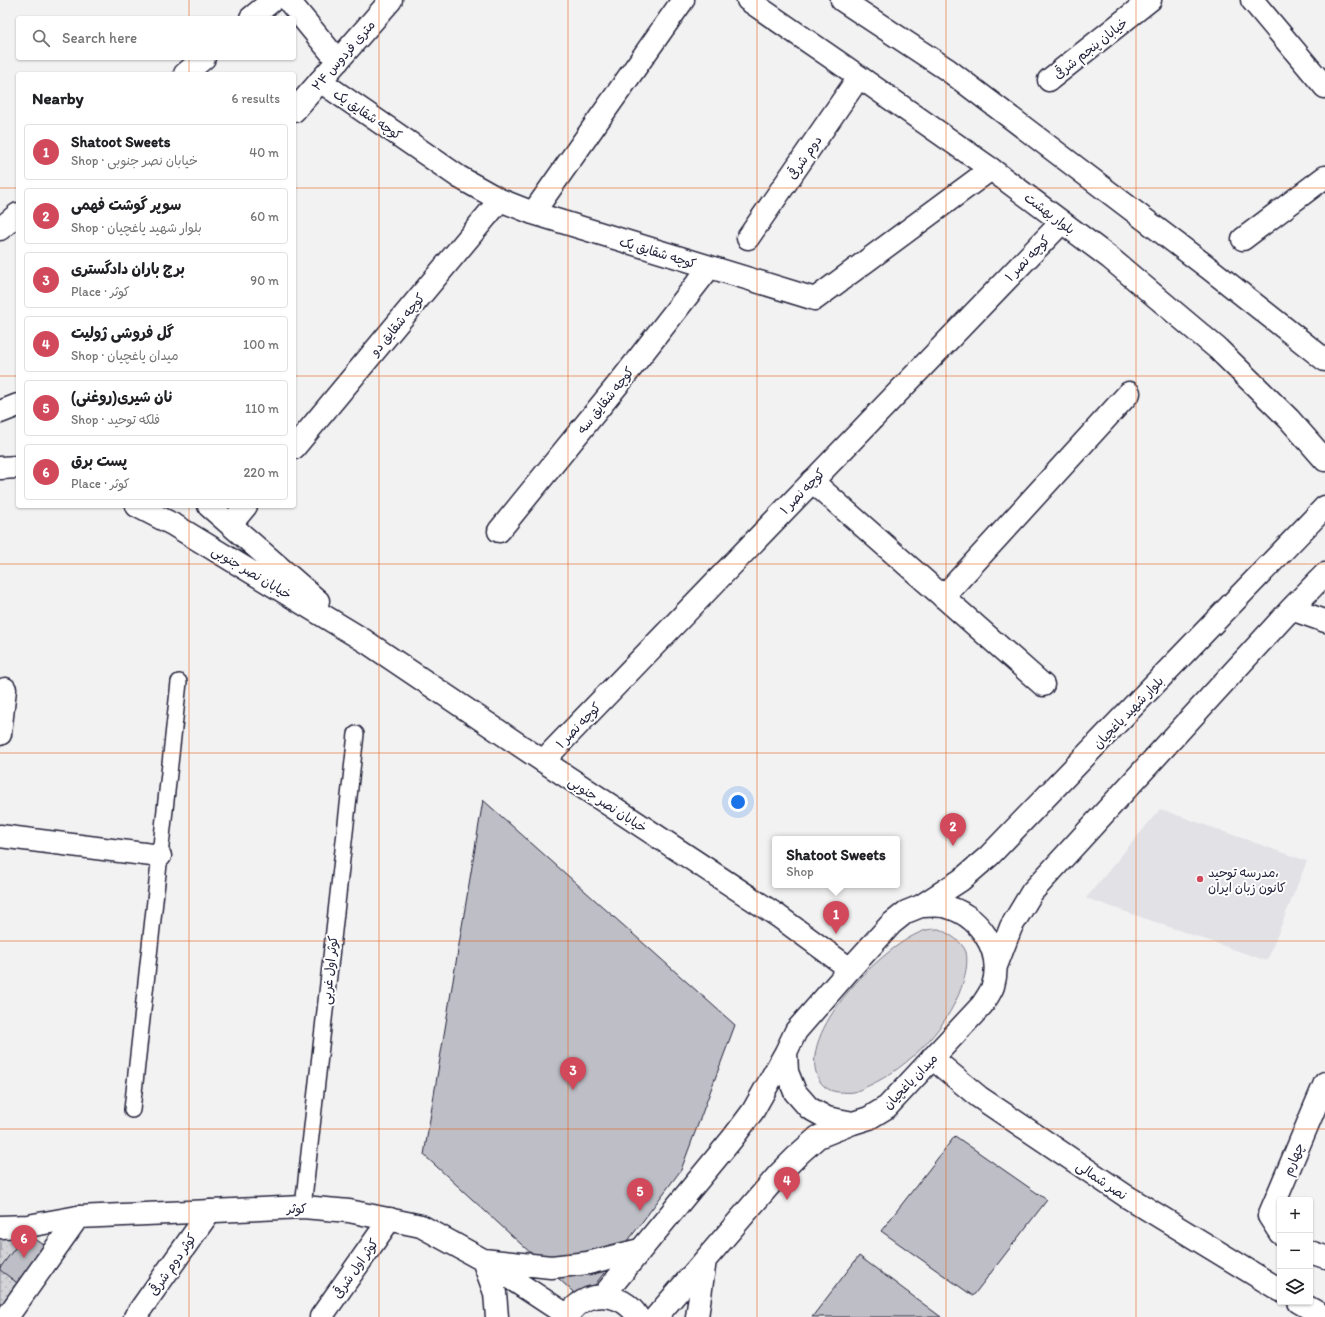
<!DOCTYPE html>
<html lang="en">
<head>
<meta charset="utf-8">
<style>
	body { margin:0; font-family:Itim,"Playpen Sans Arabic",sans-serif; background:#f6f6f6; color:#202124 }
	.controls { position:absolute; right:12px; bottom:12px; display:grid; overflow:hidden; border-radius:4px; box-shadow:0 1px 3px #0004 }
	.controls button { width:36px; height:36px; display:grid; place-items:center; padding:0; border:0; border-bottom:1px solid #e0e0e0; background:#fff; color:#202124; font:20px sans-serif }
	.you { position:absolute; left:738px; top:802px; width:14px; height:14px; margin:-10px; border:3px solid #fff; border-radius:50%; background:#1a73e8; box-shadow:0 0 0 6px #1a73e833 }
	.badge { display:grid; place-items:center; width:26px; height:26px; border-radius:50%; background:#d1495b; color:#fff; font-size:13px; font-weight:700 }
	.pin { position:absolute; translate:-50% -33px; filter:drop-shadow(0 1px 2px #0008) }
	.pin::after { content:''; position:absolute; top:21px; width:14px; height:12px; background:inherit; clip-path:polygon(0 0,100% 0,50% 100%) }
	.popup { position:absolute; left:772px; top:836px; width:128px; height:52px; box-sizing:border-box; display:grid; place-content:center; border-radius:4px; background:#fff; filter:drop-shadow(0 1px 3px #0005); font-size:13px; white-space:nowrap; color:#757577 }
	.popup b { font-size:15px; color:#202124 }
	.popup::after { content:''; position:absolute; left:50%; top:100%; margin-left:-8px; border:8px solid transparent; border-top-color:#fff }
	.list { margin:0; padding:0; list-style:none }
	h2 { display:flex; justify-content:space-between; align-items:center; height:52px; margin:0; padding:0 16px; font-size:17px }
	h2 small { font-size:13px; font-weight:400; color:#757577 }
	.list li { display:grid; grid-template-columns:26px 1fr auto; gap:12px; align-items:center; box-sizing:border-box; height:56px; margin:0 8px 8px; padding:0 8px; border:1px solid #e0e0e0; border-radius:4px }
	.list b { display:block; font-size:15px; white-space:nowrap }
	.list p { margin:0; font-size:13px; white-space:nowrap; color:#757577 }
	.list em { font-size:13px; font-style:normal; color:#757577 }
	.icon { flex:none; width:22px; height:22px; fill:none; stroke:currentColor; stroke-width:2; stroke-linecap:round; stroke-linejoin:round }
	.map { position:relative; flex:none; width:1325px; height:1317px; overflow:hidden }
	.search { position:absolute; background:#fff; box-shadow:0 1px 3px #0004; left:16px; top:16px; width:280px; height:44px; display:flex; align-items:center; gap:10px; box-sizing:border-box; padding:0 14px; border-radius:4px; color:#757577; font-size:15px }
	.panel { position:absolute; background:#fff; box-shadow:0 1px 3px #0004; left:16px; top:72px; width:280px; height:436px; border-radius:4px }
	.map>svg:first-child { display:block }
	.built { fill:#e2e2e6 }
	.green { fill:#d3d3d8; stroke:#7a7a8a }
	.park { fill:url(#park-dots); stroke:#7a7a8a }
	.building { fill:#bebec6; stroke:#22223b }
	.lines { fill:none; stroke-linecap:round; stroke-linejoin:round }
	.lane-casing { stroke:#22223b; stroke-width:18 }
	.street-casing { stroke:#22223b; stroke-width:25 }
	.secondary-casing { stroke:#22223b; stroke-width:25 }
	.lane { stroke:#fff; stroke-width:15 }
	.street { stroke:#fff; stroke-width:22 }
	.secondary { stroke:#fff; stroke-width:22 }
	.grid { fill:none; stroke:#e8590c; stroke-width:1; stroke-opacity:0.55 }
	.poi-dot { fill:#d1495b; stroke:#fff; stroke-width:1.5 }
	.labels { text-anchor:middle; stroke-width:4; stroke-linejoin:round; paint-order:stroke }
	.street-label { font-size:13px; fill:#22223b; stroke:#fff }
	.poi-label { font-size:13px; fill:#22223b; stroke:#fff; text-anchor:start }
</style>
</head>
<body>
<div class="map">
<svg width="1325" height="1317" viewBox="0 0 1325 1317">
	<defs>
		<pattern id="park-dots" width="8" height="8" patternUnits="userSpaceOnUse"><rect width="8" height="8" fill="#d3d3d8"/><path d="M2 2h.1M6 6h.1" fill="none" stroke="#b5b5ba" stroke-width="1.8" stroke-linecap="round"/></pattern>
	</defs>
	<rect width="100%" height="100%" fill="#f2f2f3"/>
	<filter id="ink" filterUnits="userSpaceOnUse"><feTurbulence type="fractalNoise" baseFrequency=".025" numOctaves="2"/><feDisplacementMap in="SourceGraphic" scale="8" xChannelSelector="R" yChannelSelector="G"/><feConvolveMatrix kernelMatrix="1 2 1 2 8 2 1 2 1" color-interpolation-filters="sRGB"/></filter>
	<g filter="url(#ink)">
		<path class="built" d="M1160 809 1307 861 1267 961 1086 898Z"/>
		<path class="green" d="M939 929C949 934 962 941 966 952 968 961 966 971 964 979 952 1024 909 1068 868 1086 863 1088 858 1091 854 1092 849 1093 843 1092 839 1092 831 1092 823 1087 819 1080 794 1034 882 947 921 932 927 929 934 929 939 929Z"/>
		<path class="park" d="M23 1231 47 1247 0 1313V1232Z"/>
		<path class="building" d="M483 800 735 1025 681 1170 583 1301 424 1155Z
			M955 1136 1047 1200 973 1296 881 1231Z
			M26 1233 47 1247 20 1285 0 1270V1268Z
			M859 1256 941 1317H812Z"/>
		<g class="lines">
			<defs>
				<path id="lane" d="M132 1110 179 682
					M303 1207 356 734"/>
				<path id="street" d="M288 0 338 61
					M1252 0 1325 87
					M251 18 273 0
					M185 74 204 58
					M1049 80 1150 0
					M320 81 459 177 500 200 533 213 815 299 991 169
					M533 213 683 0
					M0 229 18 214
					M748 238 859 77
					M1243 239 1325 177
					M294 448 500 200
					M812 481 1043 685
					M231 524 246 506
					M499 531 624 377 709 268
					M943 597 1129 393
					M0 734 5 689
					M0 836 160 856
					M1280 1233 1269 1216 1325 1083
					M1310 1252 1325 1257
					M7 1317 78 1217
					M135 1317 210 1211
					M321 1317 390 1219"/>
				<path id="secondary" d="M748 0 838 62 991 169 1110 258 1218 349 1289 419 1325 460
					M842 0 948 70 1210 269 1325 360
					M294 111 391 0
					M0 412 18 405
					M0 468 18 467
					M137 506 174 525 365 641 543 761 778 916 850 969
					M209 506 318 601
					M1291 609 1325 621
					M543 761 1062 222
					M921 906C928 906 936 905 943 906 978 913 1004 950 993 986 991 992 986 999 982 1005L887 1107 869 1118 853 1123 827 1118 809 1108 795 1092 787 1072 786 1052 796 1031 850 969 891 924 906 912Z
					M921 906 961 880 989 856 1325 507
					M996 966 1011 927 1032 892 1291 609 1325 574
					M932 1058 979 1097 1126 1196 1280 1290
					M0 1227 28 1226 78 1217 303 1207 349 1211 421 1226 483 1260 568 1316
					M603 1296 732 1139 753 1111 786 1052
					M1299 1302 1325 1317
					M497 1317 495 1293 483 1260 551 1267 588 1263 640 1250
					M567 1317C584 1289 621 1290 638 1317
					M656 1317 779 1174 801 1152 818 1137 853 1123
					M697 1317 705 1260"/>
			</defs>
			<use href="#lane" class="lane-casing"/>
			<use href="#street" class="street-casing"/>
			<use href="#secondary" class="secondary-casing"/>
			<use href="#lane" class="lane"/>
			<use href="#street" class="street"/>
			<use href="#secondary" class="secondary"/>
		</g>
	</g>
	<path class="grid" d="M189 0V18M379 0V1317M568 0V1317M757 0V1317M946 0V1317M1136 0V1317M189 58V74M0 188H18M294 188H1325M0 376H18M294 376H1325M189 506V1317M0 564H1325M0 753H1325M0 941H1325M0 1129H1325"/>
	<circle class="poi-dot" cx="1200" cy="879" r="4"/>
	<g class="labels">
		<g class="street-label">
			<text transform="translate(1090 48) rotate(-38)" y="5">خیابان پنجم شرقی</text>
			<text transform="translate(343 55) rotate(-49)" y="5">۲۴ متری فردوس</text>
			<text transform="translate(368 114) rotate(34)" y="5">کوچه شقایق یک</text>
			<text transform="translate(804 157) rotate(-55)" y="5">دوم شرقی</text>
			<text transform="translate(1050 213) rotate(37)" y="5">بلوار بهشت</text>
			<text transform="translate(658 252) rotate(17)" y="5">کوچه شقایق یک</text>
			<text transform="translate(1027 258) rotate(-46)" y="5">کوچه نصر ۱</text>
			<text transform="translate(397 324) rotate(-50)" y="5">کوچه شقایق دو</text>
			<text transform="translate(605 400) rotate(-51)" y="5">کوچه شقایق سه</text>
			<text transform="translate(802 491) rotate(-46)" y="5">کوچه نصر ۱</text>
			<text transform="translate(252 572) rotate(31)" y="5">خیابان نصر جنوبی</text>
			<text transform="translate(1128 712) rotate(-46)" y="5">بلوار شهید یاغچیان</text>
			<text transform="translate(578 725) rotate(-46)" y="5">کوچه نصر ۱</text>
			<text transform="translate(608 804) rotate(33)" y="5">خیابان نصر جنوبی</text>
			<text transform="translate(329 970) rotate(-84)" y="5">کوثر اول غربی</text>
			<text transform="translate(910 1081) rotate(-46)" y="5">میدان یاغچیان</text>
			<text transform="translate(1293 1159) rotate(-67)" y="5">چهارم</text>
			<text transform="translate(1102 1180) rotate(34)" y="5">نصر شمالی</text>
			<text x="297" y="1213">کوثر</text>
			<text transform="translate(172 1264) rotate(-55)" y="5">کوثر دوم شرقی</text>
			<text transform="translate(355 1268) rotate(-55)" y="5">کوثر اول شرقی</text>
		</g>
		<g class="poi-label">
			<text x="1208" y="877">مدرسه توحید،<tspan x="1208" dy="15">کانون زبان ایران</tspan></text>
		</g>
	</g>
</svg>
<div class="controls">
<button>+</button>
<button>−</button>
<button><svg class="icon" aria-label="layers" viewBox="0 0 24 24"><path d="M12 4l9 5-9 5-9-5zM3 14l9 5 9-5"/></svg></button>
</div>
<div class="you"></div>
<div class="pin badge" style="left:836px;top:934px">1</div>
<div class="popup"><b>Shatoot Sweets</b>Shop</div>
<div class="pin badge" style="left:953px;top:846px">2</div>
<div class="pin badge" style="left:573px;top:1090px">3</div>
<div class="pin badge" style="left:787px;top:1200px">4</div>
<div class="pin badge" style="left:640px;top:1211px">5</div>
<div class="pin badge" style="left:24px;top:1258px">6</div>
<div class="search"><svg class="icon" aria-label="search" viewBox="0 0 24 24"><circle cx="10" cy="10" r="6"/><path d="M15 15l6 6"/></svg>Search here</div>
<section class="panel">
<h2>Nearby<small>6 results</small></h2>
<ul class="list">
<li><span class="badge">1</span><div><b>Shatoot Sweets</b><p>Shop · خیابان نصر جنوبی</p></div><em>40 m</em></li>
<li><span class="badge">2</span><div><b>سوپر گوشت فهمی</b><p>Shop · بلوار شهید یاغچیان</p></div><em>60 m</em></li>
<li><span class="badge">3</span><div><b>برج باران دادگستری</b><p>Place · کوثر</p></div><em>90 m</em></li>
<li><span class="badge">4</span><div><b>گل فروشی ژولیت</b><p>Shop · میدان یاغچیان</p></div><em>100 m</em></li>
<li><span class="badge">5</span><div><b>نان شیری(روغنی)</b><p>Shop · فلکه توحید</p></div><em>110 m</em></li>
<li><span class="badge">6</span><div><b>پست برق</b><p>Place · کوثر</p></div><em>220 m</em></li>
</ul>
</section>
</div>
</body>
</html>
